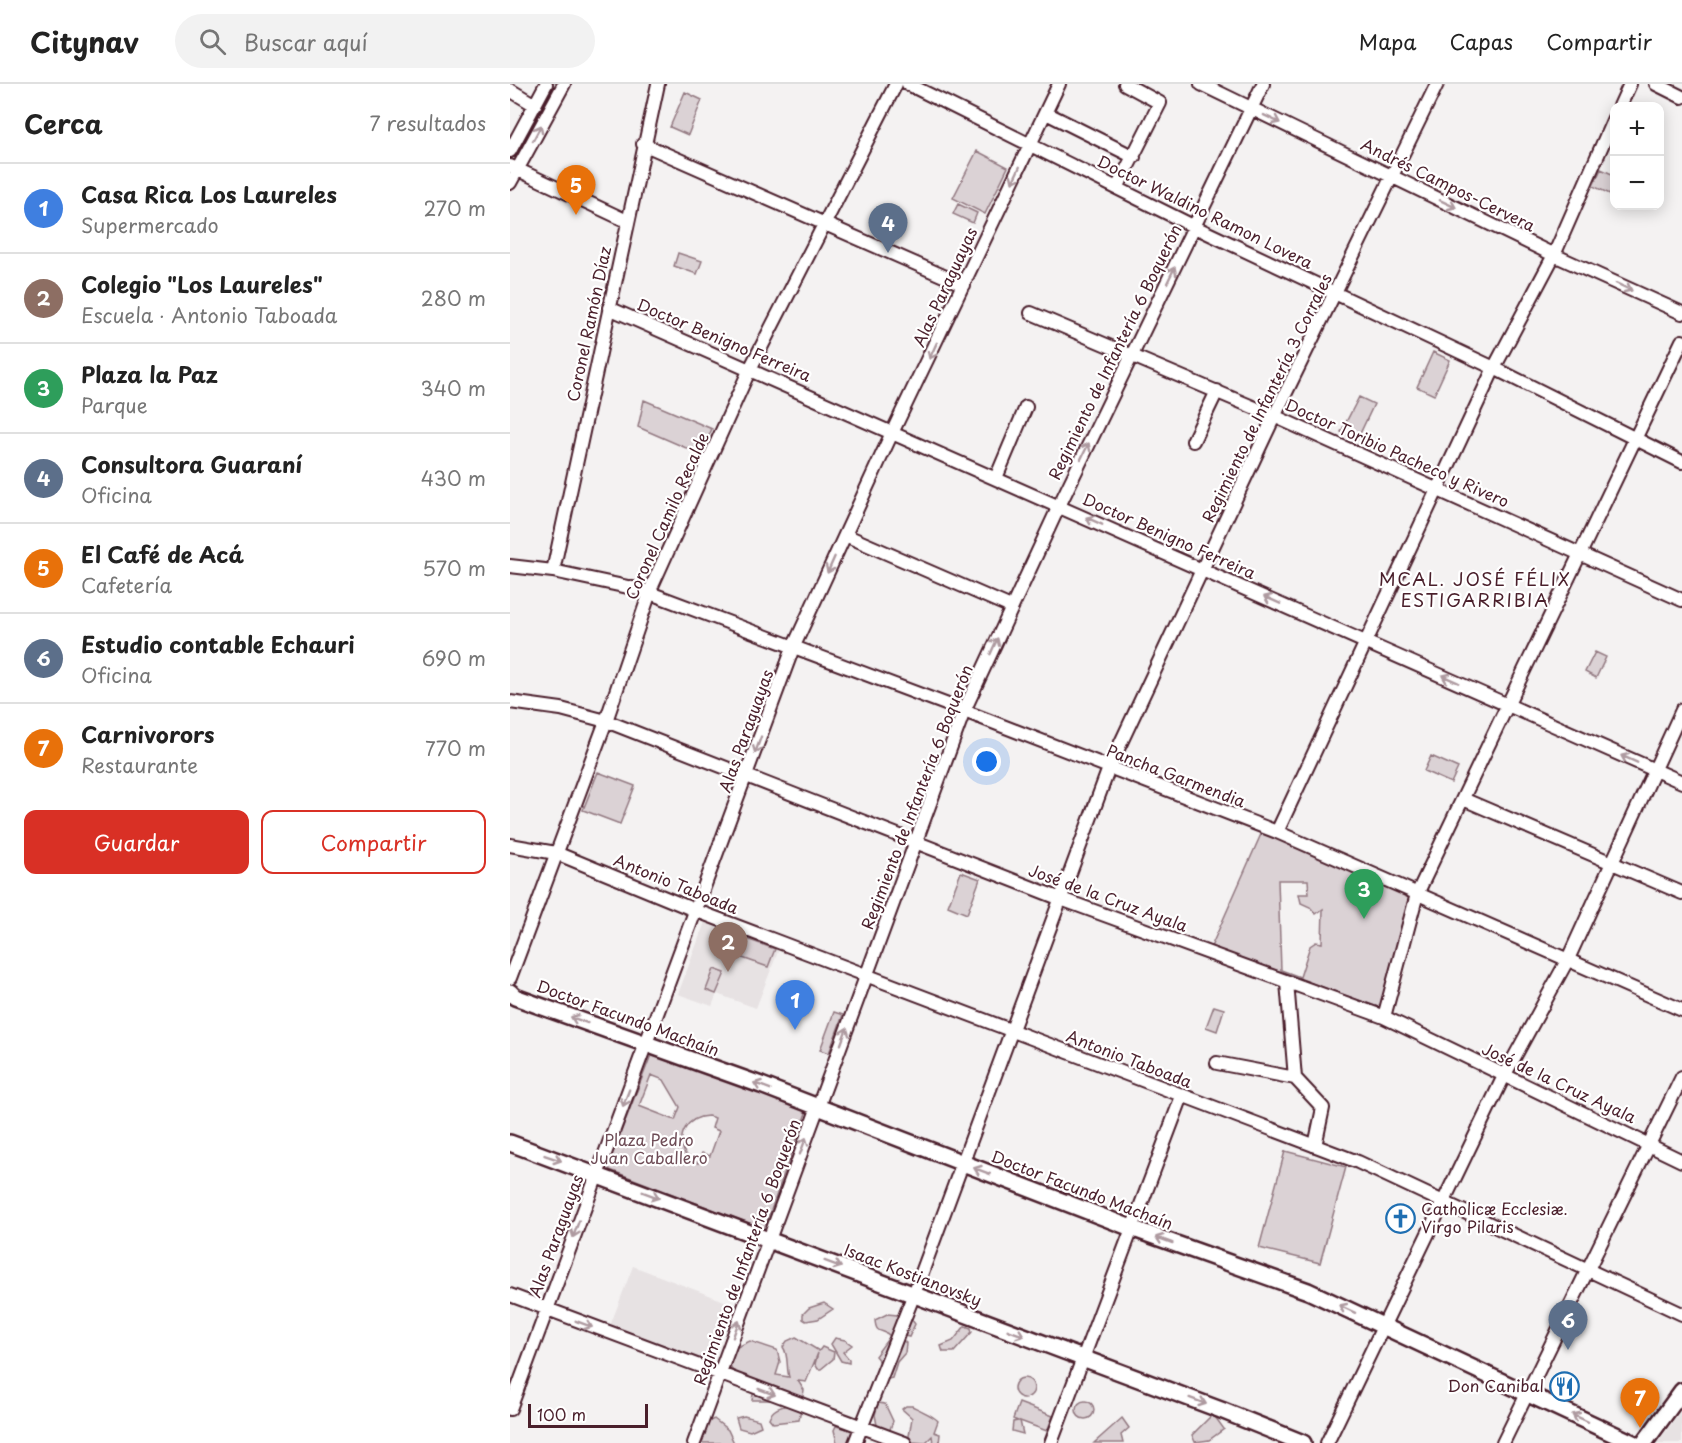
<!DOCTYPE html>
<html lang="es">
<head>
<meta charset="utf-8">
<style>
	body { margin:0; font-family:"Playpen Sans",sans-serif; background:#f2f2f2; color:#222 }
	.controls { position:absolute; right:18px; top:18px; display:grid; overflow:hidden; border-radius:12px; box-shadow:0 3px 15px #0003 }
	.controls button { width:54px; height:54px; display:grid; place-items:center; padding:0; border:0; border-bottom:2px solid #e0e0e0; background:#fff; color:#222; font:30px sans-serif }
	.scale { position:absolute; left:18px; bottom:15px; width:120px; box-sizing:border-box; padding-left:6px; border:3px solid #4a1f2b; border-top:0; font-size:16px; line-height:21px; white-space:nowrap; color:#4a1f2b; -webkit-text-stroke:4px #fff; paint-order:stroke }
	.you { position:absolute; left:477px; top:678px; width:21px; height:21px; margin:-15px; border:4px solid #fff; border-radius:50%; background:#1a73e8; box-shadow:0 0 0 9px #1a73e833 }
	.badge { display:grid; place-items:center; width:39px; height:39px; border-radius:50%; background:#d93025; color:#fff; font-size:20px; font-weight:700 }
	.pin { position:absolute; translate:-50% -50px; filter:drop-shadow(0 2px 3px #0008) }
	.pin::after { content:''; position:absolute; top:32px; width:21px; height:18px; background:inherit; clip-path:polygon(0 0,100% 0,50% 100%) }
	.list { margin:0; padding:0; list-style:none }
	h2 { display:flex; justify-content:space-between; align-items:center; height:78px; margin:0; padding:0 24px; font-size:26px }
	h2 small { font-size:20px; font-weight:400; color:#767676 }
	.list li { display:grid; grid-template-columns:39px 1fr auto; gap:18px; align-items:center; box-sizing:border-box; height:90px; padding:0 24px; border-top:2px solid #e0e0e0 }
	.list b { display:block; font-size:22px; white-space:nowrap }
	.list p { margin:0; font-size:20px; white-space:nowrap; color:#767676 }
	.list em { font-size:20px; font-style:normal; color:#767676 }
	.actions { display:flex; gap:12px; padding:18px 24px }
	.actions a { flex:1; padding:14px 0; border:2px solid #d93025; border-radius:12px; text-align:center; font-size:21px; color:#d93025 }
	.actions .main { background:#d93025; color:#fff }
	.icon { flex:none; width:33px; height:33px; fill:none; stroke:currentColor; stroke-width:2; stroke-linecap:round; stroke-linejoin:round }
	.map { position:relative; flex:none; width:1172px; height:1359px; overflow:hidden }
	header { display:flex; align-items:center; gap:36px; box-sizing:border-box; height:84px; padding:0 30px; background:#fff; border-bottom:2px solid #e0e0e0 }
	header strong { font-size:28px }
	nav { display:flex; gap:33px; margin-inline-start:auto; font-size:21px }
	.search { width:420px; height:54px; background:#f2f2f2; display:flex; align-items:center; gap:15px; box-sizing:border-box; padding:0 21px; border-radius:33px; color:#767676; font-size:22px }
	main { display:flex }
	aside { flex:1; background:#fff }
	.map>svg:first-child { display:block }
	.built { fill:#e7e2e3 }
	.green { fill:#dbd2d5; stroke:#927880; stroke-width:1.5; fill-rule:evenodd }
	.lines { fill:none; stroke-linecap:round; stroke-linejoin:round }
	.minor-casing { stroke:#4a1f2b; stroke-width:16 }
	.major-casing { stroke:#4a1f2b; stroke-width:20 }
	.minor { stroke:#fff; stroke-width:12 }
	.major { stroke:#fff; stroke-width:15 }
	.oneway { stroke:#ae9aa0 }
	.labels { text-anchor:middle; stroke-width:4.5; stroke-linejoin:round; paint-order:stroke }
	.street-label { font-size:16px; fill:#4a1f2b; stroke:#fff }
	.park-label { font-size:16px; fill:#6e4c56; stroke:#fff }
	.poi-label { font-size:16px; fill:#4a1f2b; stroke:#fff; text-anchor:start }
	.neighbourhood-label { font-size:18px; letter-spacing:1.5px; fill:#4a1f2b; stroke:#fff }
</style>
</head>
<body>
<header>
<strong>Citynav</strong>
<div class="search"><svg class="icon" aria-label="search" viewBox="0 0 24 24"><circle cx="10" cy="10" r="6"/><path d="M15 15l6 6"/></svg>Buscar aquí</div>
<nav><a>Mapa</a><a>Capas</a><a>Compartir</a></nav>
</header>
<main>
<aside>
<h2>Cerca<small>7 resultados</small></h2>
<ul class="list">
<li><span class="badge" style="background:#3f7fe0">1</span><div><b>Casa Rica Los Laureles</b><p>Supermercado</p></div><em>270 m</em></li>
<li><span class="badge" style="background:#8d6e63">2</span><div><b>Colegio &quot;Los Laureles&quot;</b><p>Escuela · Antonio Taboada</p></div><em>280 m</em></li>
<li><span class="badge" style="background:#2e9e5b">3</span><div><b>Plaza la Paz</b><p>Parque</p></div><em>340 m</em></li>
<li><span class="badge" style="background:#5c6f8a">4</span><div><b>Consultora Guaraní</b><p>Oficina</p></div><em>430 m</em></li>
<li><span class="badge" style="background:#e8710a">5</span><div><b>El Café de Acá</b><p>Cafetería</p></div><em>570 m</em></li>
<li><span class="badge" style="background:#5c6f8a">6</span><div><b>Estudio contable Echauri</b><p>Oficina</p></div><em>690 m</em></li>
<li><span class="badge" style="background:#e8710a">7</span><div><b>Carnivorors</b><p>Restaurante</p></div><em>770 m</em></li>
</ul>
<div class="actions"><a class="main">Guardar</a><a>Compartir</a></div>
</aside>
<div class="map">
<svg width="1172" height="1359" viewBox="0 0 1172 1359">
	<rect width="100%" height="100%" fill="#f4f2f2"/>
	<filter id="ink" filterUnits="userSpaceOnUse"><feTurbulence type="fractalNoise" baseFrequency=".0167" numOctaves="2"/><feDisplacementMap in="SourceGraphic" scale="12" xChannelSelector="R" yChannelSelector="G"/><feConvolveMatrix kernelMatrix="1 2 1 2 8 2 1 2 1" color-interpolation-filters="sRGB"/></filter>
	<g filter="url(#ink)">
		<path class="built" d="M195 838 269 865 246 924 207 910 202 922 168 910Z
			M123 1182 222 1220 200 1279 100 1242Z
			M1172 1326V1359H1147Z"/>
		<path class="green" d="M175 8 192 16 178 51 160 43Z
			M467 67 498 83 475 130 443 114Z
			M1091 85 1104 91V112L1083 102Z
			M448 120 467 129 463 139 443 130Z
			M168 169 192 177 187 190 164 182Z
			M923 268 940 276 924 311 907 303Z
			M849 313 864 320 847 356 831 348Z
			M134 316 202 345 190 370 128 343Z
			M1085 568 1096 573 1086 594 1075 588Z
			M921 672 948 684 941 699 914 687Z
			M88 688 125 702 110 740 73 726Z
			M752 748 899 812 871 922 868 923 701 863ZM768 796H798L799 810H789L791 819 800 823 806 830 813 825 812 859 806 858 800 862 790 893 771 886Z
			M451 788 470 795 457 830 438 822Z
			M231 853 265 865 258 883 224 871Z
			M204 885 215 889 206 910 196 906Z
			M704 922 714 925 707 947 696 943Z
			M324 928 333 931 319 969 310 966Z
			M146 970 294 1024 296 1029 255 1143 251 1144 100 1086 98 1081 141 971ZM141 991 154 996 170 1023 165 1036 129 1022ZM198 1032 205 1034 202 1044 209 1047 200 1072 192 1069 188 1079 175 1070C166 1051 177 1033 198 1032Z
			M775 1067 836 1083 810 1179 749 1164Z
			M314 1219 323 1225 308 1235 296 1237 293 1235V1230L299 1224Z
			M377 1230 399 1232 405 1240 399 1253 395 1252 392 1243 388 1252 396 1259 395 1269 387 1278 382 1294 378 1295 373 1292 375 1284 365 1272 380 1252C373 1244 366 1252 365 1236Z
			M455 1242 461 1244 462 1248 444 1268H433L431 1262 443 1257Z
			M286 1253 309 1267 312 1263 324 1268 323 1275 311 1285H308L305 1280 308 1269 296 1298 288 1297 294 1306 289 1336 263 1339 259 1334C263 1324 271 1323 281 1320L263 1316H242L245 1300 225 1292 220 1281 225 1264 240 1257 267 1266 270 1278 266 1291 279 1293C276 1284 279 1271 273 1263L277 1257Z
			M325 1254 335 1256 342 1261 333 1268 339 1275V1279L331 1277 321 1260Z
			M504 1304a10 10 0 1 1 20 0a10 10 0 1 1-20 0Z
			M566 1326a9 9 0 1 1 18 0a9 9 0 1 1-18 0Z
			M368 1319 375 1320 383 1337 379 1348 368 1346 365 1331Z
			M509 1319 543 1332 537 1347 510 1337 513 1350 502 1347 503 1338 508 1337 503 1335Z
			M396 1322H402C408 1325 424 1332 428 1337L424 1348 430 1350 429 1359H423L422 1352 415 1359 402 1358 399 1352 402 1334 392 1325Z
			M703 1330 714 1345 699 1356 685 1358 682 1351Z
			M234 1332 249 1336 251 1342 240 1347 229 1344 226 1334Z
			M612 1334 619 1344 611 1351 613 1359H584Z
			M204 1335 218 1346 224 1359H188L191 1341Z
			M326 1342 341 1346 343 1355 339 1359H327L324 1346Z"/>
		<g class="lines">
			<defs>
				<path id="minor" d="M398 0 685 143 984 284 1172 378
					M691 0 1044 171 1172 229
					M1146 0 1172 13
					M0 6 25 21
					M1110 22 1120 0
					M536 29 624 73
					M133 60 454 201
					M0 67 36 0
					M0 82 117 137
					M0 99 54 0
					M607 104 650 19 615 0
					M99 224 1172 698
					M521 229 764 332 1172 516
					M683 357 707 307
					M486 394 516 323
					M335 451 501 523
					M0 482 43 487 132 506 454 627 767 748 1172 926
					M43 487 148 0
					M0 618 51 625 96 637 551 815 874 933 1172 1077
					M953 715 1172 809
					M767 748 984 284 1044 171 1104 34
					M0 761 46 769 187 827 848 1078 1172 1230
					M0 894 96 637 142 502 239 287 386 0
					M777 898 785 994 813 1024 805 1062
					M874 933 907 810 1172 257
					M707 979 785 994
					M0 1211 395 1359
					M0 1325 283 564 381 351 549 0
					M184 1359 454 627 549 422 753 0
					M345 1359 404 1210 599 684 761 339 927 0
					M541 1359 672 1012
					M817 1359 994 992 1058 875 1172 626
					M993 1359 1172 993"/>
				<path id="major" d="M0 908 5 913 251 1001 624 1145 798 1207 1123 1359
					M0 1059 711 1326 793 1359
					M1134 1359 1172 1307"/>
			</defs>
			<use href="#minor" class="minor-casing"/>
			<use href="#major" class="major-casing"/>
			<use href="#minor" class="minor"/>
			<use href="#major" class="major"/>
		</g>
		<defs><path id="oneway-shaft" d="M-6 0H5M1.5-3L5.5 0L1.5 3" fill="none" stroke-width="1.6" stroke-linecap="round" stroke-linejoin="round" transform="scale(1.5)"/></defs>
		<g class="oneway">
			<use href="#oneway-shaft" transform="translate(762 35) rotate(26)"/>
			<use href="#oneway-shaft" transform="translate(27 49) rotate(-62)"/>
			<use href="#oneway-shaft" transform="translate(506 91) rotate(115)"/>
			<use href="#oneway-shaft" transform="translate(938 120) rotate(25)"/>
			<use href="#oneway-shaft" transform="translate(661 191) rotate(-64)"/>
			<use href="#oneway-shaft" transform="translate(1114 203) rotate(25)"/>
			<use href="#oneway-shaft" transform="translate(423 267) rotate(115)"/>
			<use href="#oneway-shaft" transform="translate(575 367) rotate(-64)"/>
			<use href="#oneway-shaft" transform="translate(584 437) rotate(-156)"/>
			<use href="#oneway-shaft" transform="translate(321 481) rotate(114)"/>
			<use href="#oneway-shaft" transform="translate(762 516) rotate(-156)"/>
			<use href="#oneway-shaft" transform="translate(484 562) rotate(-66)"/>
			<use href="#oneway-shaft" transform="translate(940 595) rotate(-156)"/>
			<use href="#oneway-shaft" transform="translate(248 661) rotate(110)"/>
			<use href="#oneway-shaft" transform="translate(1119 675) rotate(-156)"/>
			<use href="#oneway-shaft" transform="translate(69 936) rotate(-160)"/>
			<use href="#oneway-shaft" transform="translate(334 952) rotate(-70)"/>
			<use href="#oneway-shaft" transform="translate(252 1002) rotate(-159)"/>
			<use href="#oneway-shaft" transform="translate(116 1014) rotate(111)"/>
			<use href="#oneway-shaft" transform="translate(293 1062) rotate(-70)"/>
			<use href="#oneway-shaft" transform="translate(43 1074) rotate(19)"/>
			<use href="#oneway-shaft" transform="translate(472 1087) rotate(-159)"/>
			<use href="#oneway-shaft" transform="translate(141 1111) rotate(21)"/>
			<use href="#oneway-shaft" transform="translate(66 1145) rotate(110)"/>
			<use href="#oneway-shaft" transform="translate(654 1156) rotate(-160)"/>
			<use href="#oneway-shaft" transform="translate(323 1180) rotate(20)"/>
			<use href="#oneway-shaft" transform="translate(837 1225) rotate(-155)"/>
			<use href="#oneway-shaft" transform="translate(74 1240) rotate(21)"/>
			<use href="#oneway-shaft" transform="translate(226 1245) rotate(-70)"/>
			<use href="#oneway-shaft" transform="translate(506 1249) rotate(21)"/>
			<use href="#oneway-shaft" transform="translate(257 1308) rotate(20)"/>
			<use href="#oneway-shaft" transform="translate(688 1317) rotate(20)"/>
			<use href="#oneway-shaft" transform="translate(1070 1334) rotate(-155)"/>
		</g>
	</g>
	<defs>
		<symbol id="church-ring" viewBox="-11 -11 22 22"><circle r="9.5" fill="#fff" stroke="#1f6fb2" stroke-width="1.5"/><path d="M-1.2-6h2.4v3.5h3.3v2.4h-3.3V6h-2.4V-.1h-3.3v-2.4h3.3Z" fill="#1f6fb2"/></symbol>
		<symbol id="restaurant-ring" viewBox="-11 -11 22 22"><circle r="9.5" fill="#fff" stroke="#1f6fb2" stroke-width="1.5"/><path d="M-5-6h1v4h1v-4h1v4h1v-4h1v5L-1.5 .5V6h-2V.5L-5-1ZM5-6V6H3V1.5H1.5Q1.5-4 5-6Z" fill="#1f6fb2"/></symbol>
	</defs>
	<g fill-rule="evenodd">
		<use href="#church-ring" x="874" y="1118" width="33" height="33"/>
		<use href="#restaurant-ring" x="1038" y="1286" width="33" height="33"/>
	</g>
	<g class="labels">
		<g class="street-label">
			<text transform="translate(938 101) rotate(26)" y="6">Andrés Campos-Cervera</text>
			<text transform="translate(695 128) rotate(26)" y="6">Doctor Waldino Ramon Lovera</text>
			<text transform="translate(435 203) rotate(-65)" y="6">Alas Paraguayas</text>
			<text transform="translate(79 240) rotate(-78)" y="6">Coronel Ramón Díaz</text>
			<text transform="translate(214 256) rotate(23)" y="6">Doctor Benigno Ferreira</text>
			<text transform="translate(605 268) rotate(-64)" y="6">Regimiento de Infantería 6 Boquerón</text>
			<text transform="translate(757 314) rotate(-64)" y="6">Regimiento de Infantería 3 Corrales</text>
			<text transform="translate(887 369) rotate(24)" y="6">Doctor Toribio Pacheco y Rivero</text>
			<text transform="translate(157 432) rotate(-66)" y="6">Coronel Camilo Recalde</text>
			<text transform="translate(659 452) rotate(24)" y="6">Doctor Benigno Ferreira</text>
			<text transform="translate(236 647) rotate(-70)" y="6">Alas Paraguayas</text>
			<text transform="translate(666 692) rotate(21)" y="6">Pancha Garmendia</text>
			<text transform="translate(407 713) rotate(-69)" y="6">Regimiento de Infantería 6 Boquerón</text>
			<text transform="translate(166 800) rotate(22)" y="6">Antonio Taboada</text>
			<text transform="translate(598 814) rotate(20)" y="6">José de la Cruz Ayala</text>
			<text transform="translate(118 934) rotate(20)" y="6">Doctor Facundo Machaín</text>
			<text transform="translate(619 975) rotate(21)" y="6">Antonio Taboada</text>
			<text transform="translate(1049 999) rotate(25)" y="6">José de la Cruz Ayala</text>
			<text transform="translate(572 1106) rotate(21)" y="6">Doctor Facundo Machaín</text>
			<text transform="translate(46 1152) rotate(-70)" y="6">Alas Paraguayas</text>
			<text transform="translate(237 1168) rotate(-70)" y="6">Regimiento de Infantería 6 Boquerón</text>
			<text transform="translate(403 1191) rotate(21)" y="6">Isaac Kostianovsky</text>
		</g>
		<g class="park-label">
			<text x="139" y="1062">Plaza Pedro<tspan x="139" dy="18">Juan Caballero</tspan></text>
		</g>
		<g class="poi-label">
			<text x="911" y="1131">Catholicæ Ecclesiæ.<tspan x="911" dy="18">Virgo Pilaris</tspan></text>
			<text x="1034" y="1308" text-anchor="end">Don Canibal</text>
		</g>
		<g class="neighbourhood-label">
			<text x="965" y="502">MCAL. JOSÉ FÉLIX<tspan x="965" dy="21">ESTIGARRIBIA</tspan></text>
		</g>
	</g>
</svg>
<div class="controls">
<button>+</button>
<button>−</button>
</div>
<div class="scale">100 m</div>
<div class="you"></div>
<div class="pin badge" style="left:285px;top:946px;background:#3f7fe0">1</div>
<div class="pin badge" style="left:218px;top:888px;background:#8d6e63">2</div>
<div class="pin badge" style="left:854px;top:835px;background:#2e9e5b">3</div>
<div class="pin badge" style="left:378px;top:169px;background:#5c6f8a">4</div>
<div class="pin badge" style="left:66px;top:131px;background:#e8710a">5</div>
<div class="pin badge" style="left:1058px;top:1266px;background:#5c6f8a">6</div>
<div class="pin badge" style="left:1130px;top:1344px;background:#e8710a">7</div>
</div>
</main>
</body>
</html>
